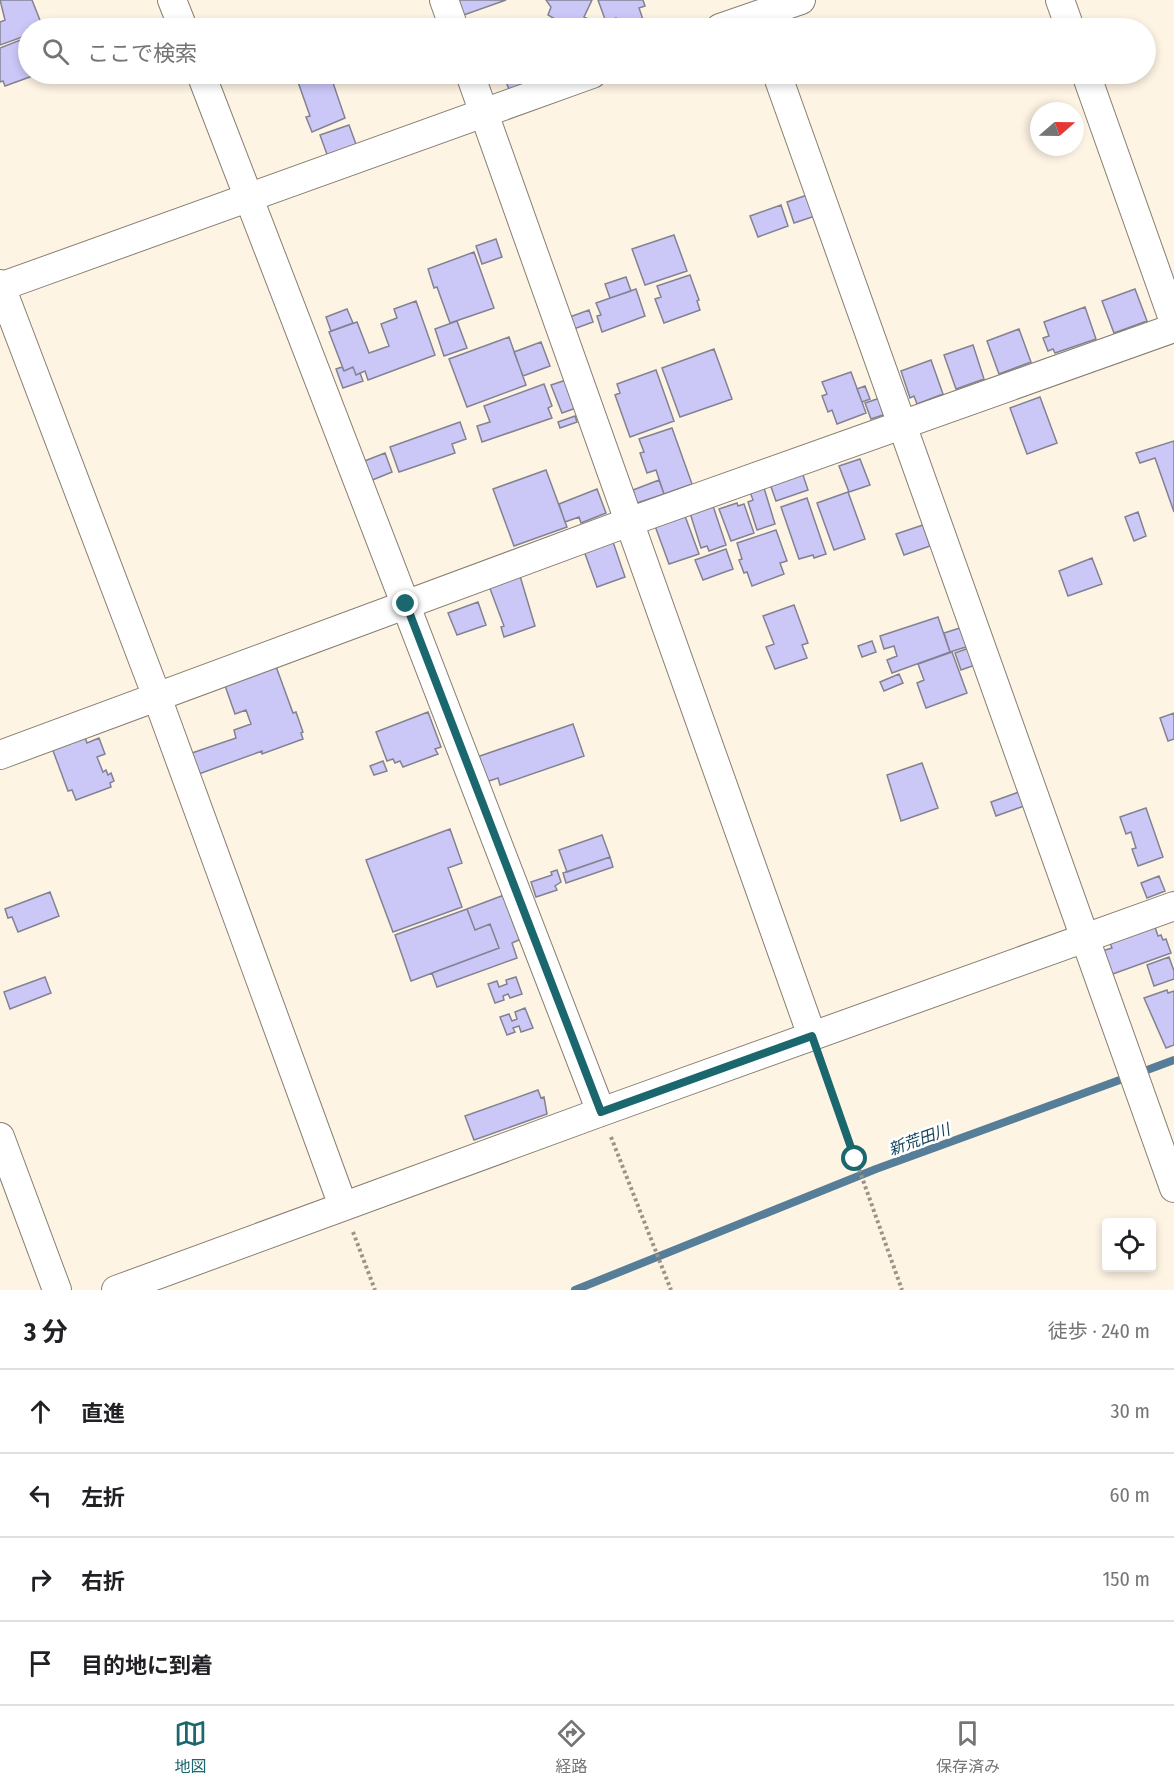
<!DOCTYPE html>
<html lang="ja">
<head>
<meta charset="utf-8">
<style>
	body { margin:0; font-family:"Fira Sans Condensed","Noto Sans JP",sans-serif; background:#f2f2f2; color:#202124 }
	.controls { position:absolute; right:18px; bottom:18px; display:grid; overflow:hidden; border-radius:6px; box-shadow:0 3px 9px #0003 }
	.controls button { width:54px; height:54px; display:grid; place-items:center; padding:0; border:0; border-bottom:2px solid #e0e0e0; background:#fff; color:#202124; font:30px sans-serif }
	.compass { position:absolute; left:1030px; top:102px; width:54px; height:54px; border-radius:50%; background:#fff; box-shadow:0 3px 9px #0003; rotate:70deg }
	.stop { position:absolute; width:18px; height:18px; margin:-14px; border:4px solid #1a676e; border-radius:50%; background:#fff }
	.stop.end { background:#1a676e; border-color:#fff; box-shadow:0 2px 6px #0008 }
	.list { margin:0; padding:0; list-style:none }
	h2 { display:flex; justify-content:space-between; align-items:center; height:78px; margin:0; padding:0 24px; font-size:26px }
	h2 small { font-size:20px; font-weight:400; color:#757577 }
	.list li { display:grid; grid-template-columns:39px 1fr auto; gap:18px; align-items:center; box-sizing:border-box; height:84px; padding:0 24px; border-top:2px solid #e0e0e0 }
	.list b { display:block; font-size:22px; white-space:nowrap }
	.list em { font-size:20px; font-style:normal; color:#757577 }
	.icon { flex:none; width:33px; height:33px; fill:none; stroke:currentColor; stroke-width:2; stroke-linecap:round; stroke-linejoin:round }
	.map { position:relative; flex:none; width:1174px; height:1290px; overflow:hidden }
	.search { position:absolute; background:#fff; box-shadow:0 3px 9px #0003; left:18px; right:18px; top:18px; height:66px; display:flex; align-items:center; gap:15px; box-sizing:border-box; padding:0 21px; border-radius:33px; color:#757577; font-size:22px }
	.sheet { height:414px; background:#fff }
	nav { display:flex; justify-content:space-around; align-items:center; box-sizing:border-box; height:84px; border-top:2px solid #e0e0e0; background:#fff; font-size:16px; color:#757577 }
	nav a { display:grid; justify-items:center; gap:3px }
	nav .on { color:#1a676e }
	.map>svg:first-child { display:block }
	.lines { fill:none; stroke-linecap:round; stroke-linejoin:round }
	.stream { stroke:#567e99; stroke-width:8 }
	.building { fill:#cbc8f8; stroke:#838292; stroke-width:1.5 }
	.street-casing { stroke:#877e71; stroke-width:30 }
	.path { stroke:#9b9489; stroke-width:4; stroke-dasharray:3 3; stroke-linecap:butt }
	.street { stroke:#fff; stroke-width:28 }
	.route { stroke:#1a676e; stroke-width:8 }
	.labels { text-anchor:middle; stroke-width:5; stroke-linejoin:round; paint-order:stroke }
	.water-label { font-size:16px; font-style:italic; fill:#0f3f5a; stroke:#fff }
</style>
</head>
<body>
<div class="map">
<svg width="1174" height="1290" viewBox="0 0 1174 1290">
	<rect width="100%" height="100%" fill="#fef4e4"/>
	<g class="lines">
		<path class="stream" d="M1139 1073 1174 1060
			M575 1290 876 1169 1128 1077"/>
	</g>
	<path class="building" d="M0 0H32L43 28H28V35L0 45V22L5 20Z
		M452 0H506L458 17Z
		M546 0H592L584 17 603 26 602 28H550L555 19 548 15 551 7Z
		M598 0H643L645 6 639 8 646 28H620L616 18 606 22Z
		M28 37V74H38L5 86 3 81 0 82V48Z
		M323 74H330L345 118 312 132 306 117 310 116 298 82Z
		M503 74H537L533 84 510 92Z
		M349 125 357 147 328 157 320 135Z
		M810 194 818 215 794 223 787 202Z
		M781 205 788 226 758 237 750 216Z
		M674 235 687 271 645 285 632 249Z
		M496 239 502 257 482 264 476 246Z
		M474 252 494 308 450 323 437 287 434 288 428 269Z
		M690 275 699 300 697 301 700 310 664 323 655 299 661 297 657 286Z
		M626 277 631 291 610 298 605 284Z
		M636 289 645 316 602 332 597 316 601 315 596 303Z
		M1135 289 1147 321 1114 333 1102 301Z
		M416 301 435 355 368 380 365 371 356 375 353 367 344 371 329 332 357 322 369 353 389 346 381 324 397 318 394 309Z
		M1085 307 1096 339 1055 353 1053 349 1048 351 1043 338 1049 336 1044 322Z
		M347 309 353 323 331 331 326 317Z
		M589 310 593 322 571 330 567 318Z
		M457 321 467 348 444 356 435 329Z
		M1019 329 1031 362 999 374 987 341Z
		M509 337 526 385 467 407 449 359Z
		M541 342 550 366 523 376 514 352Z
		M973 345 984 379 956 389 944 355Z
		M714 349 732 399 680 417 662 368Z
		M931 360 943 394 917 404 914 396 910 398 901 371Z
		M342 367 344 371 353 367 356 375 360 373 363 381 343 388 336 369Z
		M656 370 674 421 630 437 615 395 620 393 617 384Z
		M851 372 866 413 837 424 832 410 828 412 822 396 827 394 822 382Z
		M566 380 576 408 562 413 551 385Z
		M544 384 552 406 548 408 552 418 482 442 477 426 490 422 484 406Z
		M865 386 870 399 862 402 857 389Z
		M1040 397 1057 443 1027 454 1010 408Z
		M880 398 886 414 871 419 865 403Z
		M575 416 577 422 560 428 558 422Z
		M460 422 466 439 452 444 455 453 399 472 390 447Z
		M672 428 692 484 664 494 656 470 647 473 640 453 644 452 639 439Z
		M1174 441V512L1155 458 1140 463 1136 453Z
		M385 453 392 472 370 481 362 462Z
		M860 459 870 485 849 492 839 466Z
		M546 470 567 527 514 546 493 489Z
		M802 472 808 490 776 501 770 484Z
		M659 480 664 494 637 503 633 490Z
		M764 488 775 524 757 530 748 502 753 500 750 492Z
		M597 489 606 513 581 523 579 517 565 522 559 504Z
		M848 492 865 539 834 550 817 503Z
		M807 498 826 554 814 558 813 555 799 559 781 507Z
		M737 503 738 506 744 504 754 533 731 541 719 509Z
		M713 506 726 545 709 551 707 546 701 548 690 513Z
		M1138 512 1146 536 1134 541 1125 517Z
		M685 516 699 554 669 564 655 526Z
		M923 525 930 546 904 555 896 534Z
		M776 530 787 561 780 563 784 574 752 586 747 572 744 573 739 560 742 559 737 543Z
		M613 542 625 577 597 587 584 551Z
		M726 549 733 569 703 580 695 560Z
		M1092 558 1102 584 1068 596 1059 571Z
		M520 576 535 626 504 637 501 627 504 626 489 586Z
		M478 602 486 625 457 635 448 613Z
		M794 605 808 643 802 645 807 658 775 669 766 647 774 644 763 616Z
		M938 617 950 652 892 673 887 660 897 656 894 646 884 649 880 636Z
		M963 627 969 646 950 652 944 633Z
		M872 641 876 652 862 657 858 646Z
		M969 648 975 665 961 670 955 653Z
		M952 652 967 693 926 708 917 683 924 680 918 664Z
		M274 661 293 713 296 712 303 732 301 733 303 739 262 754V751L196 775 189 754 236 738 234 730 251 724 246 710 235 714 223 680Z
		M899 674 903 683 884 691 880 682Z
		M428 712 441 747 435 749 438 754 403 767 400 761 395 763 393 759 387 761 376 732Z
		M1174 713V739L1168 741 1160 718Z
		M573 724 584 756 500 785 498 778 486 782 477 757Z
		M85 737 87 743 99 738 105 754 97 757 103 772 106 770 108 775 111 773 114 781 110 783 111 787 76 800 72 790 68 791 52 748Z
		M383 761 387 771 374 775 370 766Z
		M922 763 938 808 901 821 887 775Z
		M1019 792 1024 806 996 816 991 802Z
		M1146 808 1163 857 1138 866 1132 849 1136 848 1131 832 1126 834 1120 817Z
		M450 829 462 863 448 868 462 907 393 932 366 860Z
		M602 835 610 857 567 872 559 850Z
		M610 857 613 867 566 883 563 873Z
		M557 870 561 882 555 886 557 890 536 897 531 882 552 875 551 872Z
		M1159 876 1165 891 1147 898 1141 883Z
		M50 892 59 916 18 932 12 917 8 918 5 909Z
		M504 895 521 939 512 943 517 958 437 987 432 973 499 948 490 924 475 930 467 909Z
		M467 909 475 930 490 924 499 948 411 981 395 935Z
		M1155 927 1158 936 1161 935 1163 940 1166 939 1171 953 1110 975 1102 951 1112 948 1110 943Z
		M1169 957 1174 971V979L1154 986 1147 965Z
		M45 977 51 993 10 1009 4 992Z
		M516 977 522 994 510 998 508 994 503 996 504 1000 495 1003 488 984 497 981 499 987 507 984 506 980Z
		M1167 990 1168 993 1174 991V1045L1166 1048 1144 998Z
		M525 1008 533 1028 521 1032 519 1026 513 1028 515 1032 507 1035 500 1017 509 1014 512 1021 517 1019 515 1012Z
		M538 1090 541 1098 544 1097 547 1114 474 1140 465 1116Z"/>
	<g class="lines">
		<defs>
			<path id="street" d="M172 0 183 28
				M444 0 454 28
				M1060 0 1070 28
				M720 28 801 0
				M201 74 601 1112
				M470 74 812 1036
				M777 74 1174 1188
				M1086 74 1174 322
				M0 284 157 697 343 1206
				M0 287 592 74
				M0 755 629 522 1174 328
				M0 1137 57 1290
				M116 1290 601 1112 1174 906"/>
		</defs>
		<use href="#street" class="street-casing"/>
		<path class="path" d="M821 1062 902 1290
			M611 1137 671 1290
			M353 1232 375 1290"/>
		<use href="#street" class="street"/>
	</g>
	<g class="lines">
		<path class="route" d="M406 604 601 1112 812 1036 855 1159"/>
	</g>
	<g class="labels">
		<g class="water-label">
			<text transform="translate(919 1139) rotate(-20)" y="6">新荒田川</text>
		</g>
	</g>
</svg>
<div class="controls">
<button><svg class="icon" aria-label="locate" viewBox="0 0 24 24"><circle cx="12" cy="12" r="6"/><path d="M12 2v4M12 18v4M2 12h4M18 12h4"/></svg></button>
</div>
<svg class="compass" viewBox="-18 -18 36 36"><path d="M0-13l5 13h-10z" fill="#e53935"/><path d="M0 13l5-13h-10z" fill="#757577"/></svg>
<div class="stop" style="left:855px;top:1159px"></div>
<div class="stop end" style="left:406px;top:604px"></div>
<div class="search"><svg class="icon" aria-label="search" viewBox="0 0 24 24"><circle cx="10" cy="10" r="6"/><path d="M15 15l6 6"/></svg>ここで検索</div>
</div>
<section class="sheet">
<h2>3 分<small>徒歩 · 240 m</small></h2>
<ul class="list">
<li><svg class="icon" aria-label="ahead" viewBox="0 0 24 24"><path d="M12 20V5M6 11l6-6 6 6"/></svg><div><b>直進</b></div><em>30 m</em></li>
<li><svg class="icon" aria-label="left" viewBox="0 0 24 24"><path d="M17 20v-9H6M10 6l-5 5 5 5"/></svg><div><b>左折</b></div><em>60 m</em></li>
<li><svg class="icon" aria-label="right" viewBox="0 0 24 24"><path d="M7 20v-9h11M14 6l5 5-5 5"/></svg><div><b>右折</b></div><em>150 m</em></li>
<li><svg class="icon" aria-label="arrive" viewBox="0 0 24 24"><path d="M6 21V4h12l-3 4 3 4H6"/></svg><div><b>目的地に到着</b></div></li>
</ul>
</section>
<nav>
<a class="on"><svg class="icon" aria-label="map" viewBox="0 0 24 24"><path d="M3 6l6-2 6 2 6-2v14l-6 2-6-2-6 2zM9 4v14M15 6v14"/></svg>地図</a>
<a><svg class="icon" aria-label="directions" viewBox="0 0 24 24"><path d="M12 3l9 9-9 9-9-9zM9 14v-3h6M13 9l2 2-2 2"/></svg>経路</a>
<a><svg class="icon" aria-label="saved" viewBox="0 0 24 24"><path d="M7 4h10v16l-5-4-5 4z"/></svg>保存済み</a>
</nav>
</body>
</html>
